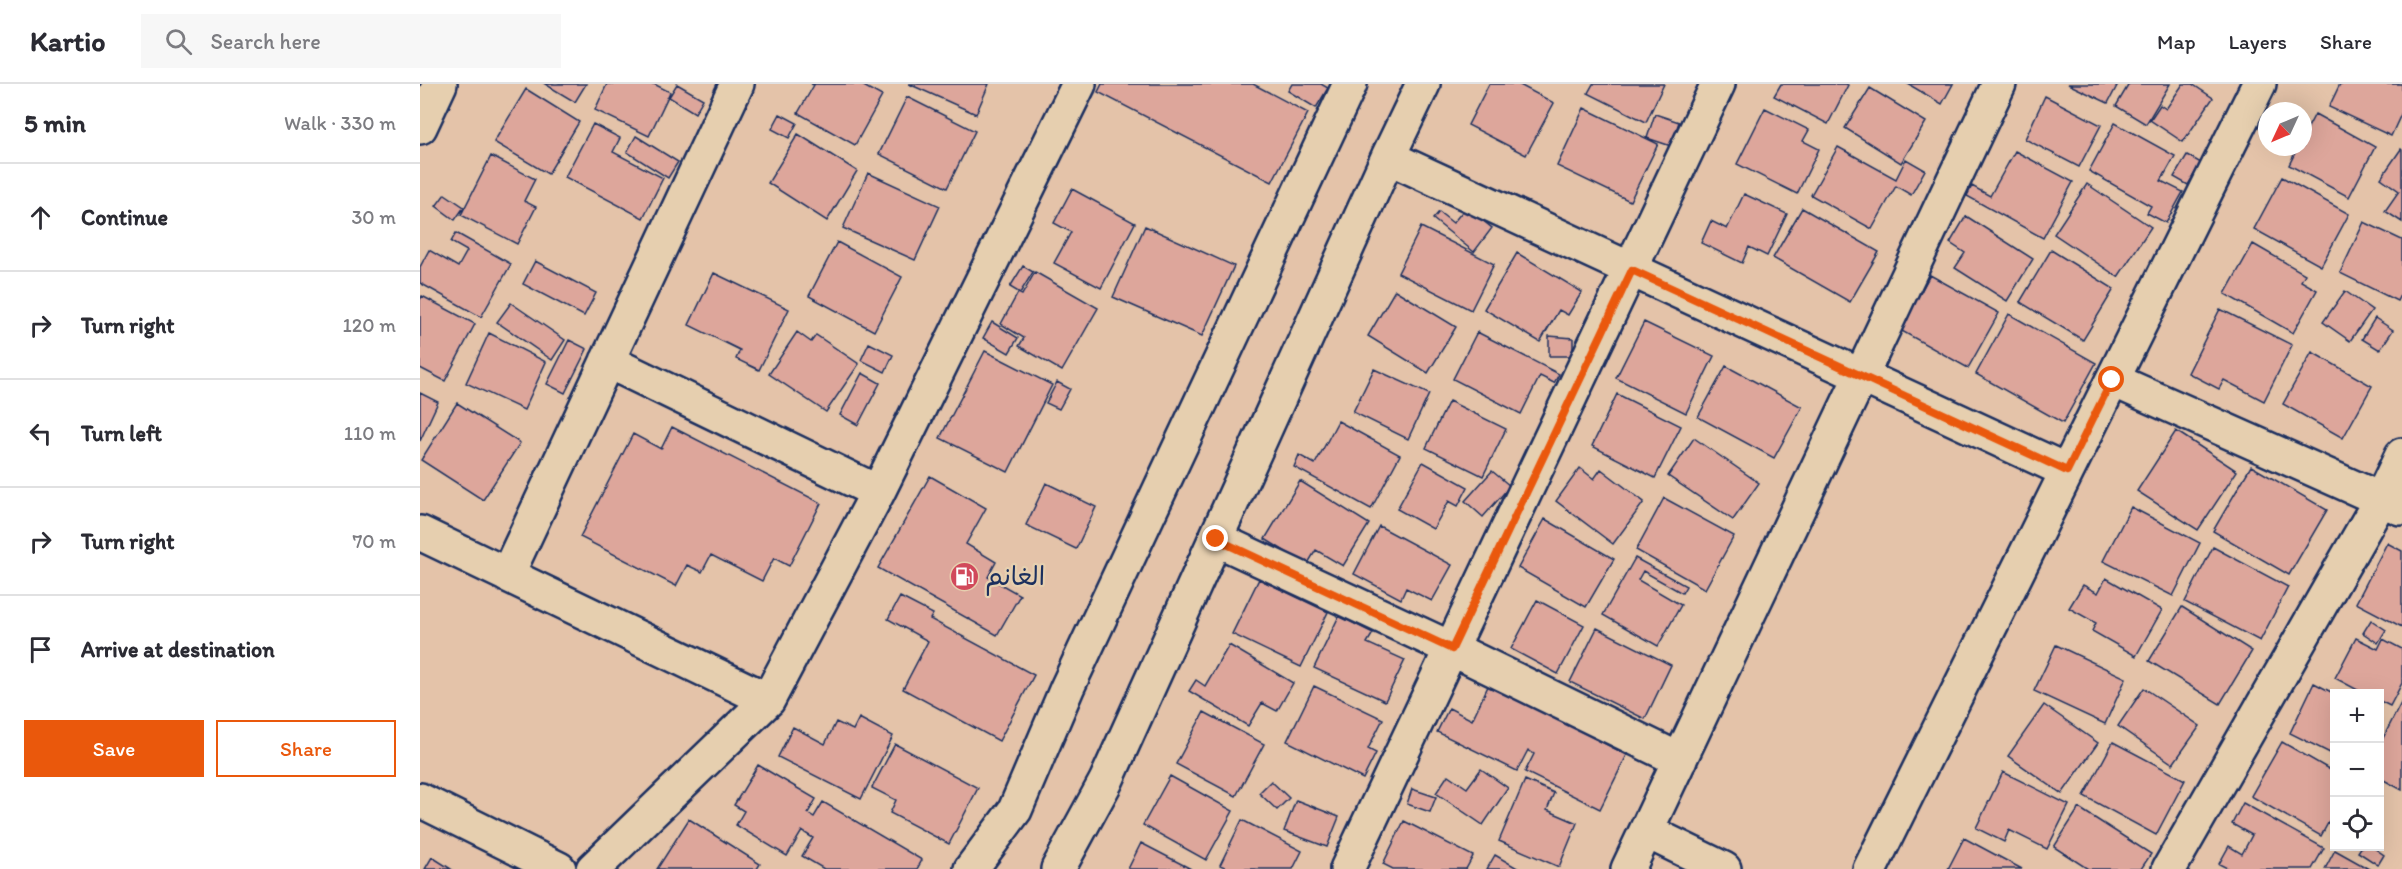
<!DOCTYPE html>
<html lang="en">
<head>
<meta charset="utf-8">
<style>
	body { margin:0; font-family:Itim,"Playpen Sans Arabic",sans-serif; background:#f7f7f7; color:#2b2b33 }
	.controls { position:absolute; right:18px; bottom:18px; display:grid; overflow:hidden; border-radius:0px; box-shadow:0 6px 24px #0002 }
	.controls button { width:54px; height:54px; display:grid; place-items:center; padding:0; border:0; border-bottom:2px solid #e1e1e2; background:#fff; color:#2b2b33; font:30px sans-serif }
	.compass { position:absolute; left:1838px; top:18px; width:54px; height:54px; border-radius:50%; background:#fff; box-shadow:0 6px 24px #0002; rotate:226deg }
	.stop { position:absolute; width:18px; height:18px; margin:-14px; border:4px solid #ea580c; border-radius:50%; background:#fff }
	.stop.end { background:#ea580c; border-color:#fff; box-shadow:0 2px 6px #0008 }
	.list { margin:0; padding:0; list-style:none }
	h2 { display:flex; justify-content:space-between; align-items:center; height:78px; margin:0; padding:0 24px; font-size:26px }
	h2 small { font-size:20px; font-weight:400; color:#7c7c81 }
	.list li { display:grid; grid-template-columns:39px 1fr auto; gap:18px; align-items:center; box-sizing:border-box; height:108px; padding:0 24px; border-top:2px solid #e1e1e2 }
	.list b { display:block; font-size:22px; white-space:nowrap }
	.list em { font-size:20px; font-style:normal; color:#7c7c81 }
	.actions { display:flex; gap:12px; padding:18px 24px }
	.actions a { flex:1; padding:14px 0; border:2px solid #ea580c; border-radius:0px; text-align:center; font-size:21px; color:#ea580c }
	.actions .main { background:#ea580c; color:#fff }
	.icon { flex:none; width:33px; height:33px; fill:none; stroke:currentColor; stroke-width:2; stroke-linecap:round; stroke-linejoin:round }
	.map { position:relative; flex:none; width:1982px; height:785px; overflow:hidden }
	header { display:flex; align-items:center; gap:36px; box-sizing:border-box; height:84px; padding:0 30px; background:#fff; border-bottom:2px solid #e1e1e2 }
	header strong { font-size:28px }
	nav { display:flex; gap:33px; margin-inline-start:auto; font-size:21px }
	.search { width:420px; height:54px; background:#f7f7f7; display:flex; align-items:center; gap:15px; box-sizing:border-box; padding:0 21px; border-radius:0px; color:#7c7c81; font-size:22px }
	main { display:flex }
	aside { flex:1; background:#fff }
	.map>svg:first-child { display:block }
	.building { fill:#dda69b; stroke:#1b2f5e; stroke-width:1.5 }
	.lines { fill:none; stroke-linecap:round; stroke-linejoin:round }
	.minor-casing { stroke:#1b2f5e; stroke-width:38 }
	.minor { stroke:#e6cfaf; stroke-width:33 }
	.route { stroke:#ea580c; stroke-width:8 }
	.labels { text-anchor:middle; stroke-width:4.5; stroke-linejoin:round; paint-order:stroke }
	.poi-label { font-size:26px; fill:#1b2f5e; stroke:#e6cfaf; text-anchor:start }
</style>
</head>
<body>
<header>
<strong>Kartio</strong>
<div class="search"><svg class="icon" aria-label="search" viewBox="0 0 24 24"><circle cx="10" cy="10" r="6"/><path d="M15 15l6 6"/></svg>Search here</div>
<nav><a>Map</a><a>Layers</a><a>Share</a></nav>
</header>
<main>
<aside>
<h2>5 min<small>Walk · 330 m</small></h2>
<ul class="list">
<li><svg class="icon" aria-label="ahead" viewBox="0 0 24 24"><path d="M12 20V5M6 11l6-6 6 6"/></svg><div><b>Continue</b></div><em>30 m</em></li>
<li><svg class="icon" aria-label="right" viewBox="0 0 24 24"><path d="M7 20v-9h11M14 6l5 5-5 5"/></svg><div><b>Turn right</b></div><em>120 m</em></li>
<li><svg class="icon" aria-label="left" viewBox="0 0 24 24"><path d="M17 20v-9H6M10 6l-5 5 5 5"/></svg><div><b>Turn left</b></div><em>110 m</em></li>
<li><svg class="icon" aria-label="right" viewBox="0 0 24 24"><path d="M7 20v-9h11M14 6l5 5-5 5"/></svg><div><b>Turn right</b></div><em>70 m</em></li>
<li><svg class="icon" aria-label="arrive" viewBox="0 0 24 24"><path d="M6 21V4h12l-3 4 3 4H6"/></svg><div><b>Arrive at destination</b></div></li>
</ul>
<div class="actions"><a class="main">Save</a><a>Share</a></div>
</aside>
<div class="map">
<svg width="1982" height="785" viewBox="0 0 1982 785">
	<rect width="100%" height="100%" fill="#e4c3a9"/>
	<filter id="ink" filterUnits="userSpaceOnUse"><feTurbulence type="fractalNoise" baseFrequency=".0167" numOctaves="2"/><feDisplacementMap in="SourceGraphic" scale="12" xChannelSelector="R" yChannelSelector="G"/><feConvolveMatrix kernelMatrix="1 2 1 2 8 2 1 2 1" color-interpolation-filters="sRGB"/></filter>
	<g filter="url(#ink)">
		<path class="building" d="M125 0H166L155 18Z
			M187 0H234L250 8 229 52 175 26Z
			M257 0 283 15 275 29 249 13Z
			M391 0H440L462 12 435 61 378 29 394 1Z
			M489 0H569L556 30Z
			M682 0H833L888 29 852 98 678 8Z
			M872 0H901L908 4 896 24 868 7Z
			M1069 0H1098L1134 19 1106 71 1048 41Z
			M1173 0H1244L1226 38 1168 9Z
			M1361 0H1426L1428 1 1408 40 1354 12Z
			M1488 0H1533L1522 20Z
			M1648 0H1698L1688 19Z
			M1709 0H1750L1726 40 1696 22Z
			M1763 0H1772L1793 14 1763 58 1730 36 1740 21 1746 25Z
			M1920 0H1982V28L1971 52 1909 23Z
			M1450 4 1506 38 1481 79 1425 44Z
			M106 5 159 38 128 90 74 58Z
			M1625 12 1681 41 1659 83 1605 55Z
			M487 13 555 47 527 104 459 70Z
			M1164 24 1238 60 1210 117 1137 82Z
			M1345 24 1389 46 1383 57 1399 65 1377 110 1317 80Z
			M360 30 377 39 369 54 352 45Z
			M1235 30 1259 38 1251 62 1227 54Z
			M1895 30 1955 63 1929 113 1869 81 1878 63H1883V53Z
			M1695 39 1755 72 1741 97 1763 108 1746 139 1727 129 1731 122 1669 87Z
			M173 40 200 54 193 68 243 94 223 134 145 93Z
			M378 50 437 87 407 137 348 99Z
			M216 52 258 78 248 94 207 68Z
			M1418 63 1476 95 1486 75 1505 86 1491 111 1476 102 1452 145 1391 111Z
			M1981 65 1982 66V138L1965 127 1979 107 1961 94Z
			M1595 67 1653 98 1623 154 1547 112 1552 102 1570 112Z
			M1767 71 1781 79 1768 101 1754 93Z
			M71 72 115 95 104 117 116 123 97 160 41 131Z
			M448 89 520 122 495 176 423 144Z
			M1862 93 1929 130 1901 182 1834 145Z
			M1667 100 1731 143 1698 193 1634 150Z
			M652 105 715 139 681 204 634 179 651 148 634 139Z
			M25 110 44 123 35 136 16 122Z
			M1324 110 1367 130 1347 172 1329 163 1322 179 1281 159 1291 137 1307 145Z
			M1046 123 1072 144 1054 168 1013 135 1019 128 1033 139Z
			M1382 124 1459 168 1430 218 1353 174Z
			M1546 132 1613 175 1587 217 1535 184 1545 169 1530 159Z
			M1944 138 1982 156V207L1977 217 1920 189Z
			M725 142 814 182 782 252 693 213Z
			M1001 143 1074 180 1051 226 978 189Z
			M36 149 91 180 61 233 0 199V183L9 166 38 183 47 167 31 158Z
			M417 158 482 193 454 247 389 212Z
			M1833 160 1885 190 1881 197 1897 206 1873 249 1805 210Z
			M1631 166 1694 205 1663 256 1600 218Z
			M1097 169 1162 208 1148 231 1139 226 1120 258 1064 225Z
			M115 177 176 209 164 232 103 200Z
			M603 182 613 188 600 209 590 203Z
			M615 188 678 224 642 287 599 262 604 254 581 240 598 209 602 211Z
			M294 189 369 225 339 286 316 275 320 266 269 241Z
			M1510 191 1579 229 1548 284 1480 246Z
			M975 206 1036 243 1008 289 948 252Z
			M1925 207 1952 226 1930 257 1903 238Z
			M2 212 55 240 25 297 0 284V216Z
			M91 219 145 256 132 276 77 238Z
			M1800 225 1872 261 1844 317 1804 296 1799 305 1768 289Z
			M1589 230 1676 279 1643 339 1556 290Z
			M1955 234 1973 246 1960 266 1942 255Z
			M572 238 598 254 589 269 563 254Z
			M1224 238 1294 272 1266 329 1196 294Z
			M377 248 391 258 396 251 439 280 406 328 349 290Z
			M1057 248 1139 290 1134 299 1120 292 1101 330 1033 295Z
			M69 249 126 278 104 326 46 299Z
			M1129 252 1153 254V272H1129Z
			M149 256 167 265 145 309 127 300Z
			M449 259 473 271 465 288 441 276Z
			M565 267 632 301 588 388 520 354Z
			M1892 268 1952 302 1923 354 1863 320Z
			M1306 282 1382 323 1354 374 1278 333Z
			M954 285 1009 310 988 355 933 328Z
			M442 289 460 299 438 341 420 331Z
			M637 298 650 305 639 325 626 319Z
			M0 309 18 318 0 357Z
			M1197 310 1261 342 1235 394 1172 362Z
			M1029 317 1086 345 1063 392 1006 364Z
			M37 319 100 359 63 416 1 376Z
			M918 337 980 371 951 425 874 383 879 371 895 380Z
			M252 343 401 419 369 482 354 474 342 497 291 471 282 488 267 481 256 502 160 453 213 350 241 365Z
			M1756 347 1817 387 1778 446 1717 407Z
			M1274 354 1339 399 1313 436 1248 392Z
			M1003 378 1048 403 1038 422 1029 417 1013 445 977 425Z
			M1831 382 1907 426 1869 491 1793 447Z
			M1160 384 1174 395 1181 385 1224 418 1193 460 1136 417Z
			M1072 387 1090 402 1063 433 1045 417Z
			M510 392 566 424 546 460 576 478 568 493 600 511 577 551 458 484Z
			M880 397 949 440 923 482 896 466 887 481 845 455Z
			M626 399 676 423 656 465 606 441Z
			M1244 414 1314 452 1285 505 1216 466Z
			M1711 423 1780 459 1753 512 1683 477Z
			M1125 435 1194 475 1166 523 1098 484Z
			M959 442 1032 481 1012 517 986 504 981 515 934 490Z
			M1967 459 1982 467V543L1936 519Z
			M1793 463 1868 503 1840 557 1765 518Z
			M1215 474 1266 502 1262 509 1223 487 1218 496 1261 521 1238 562 1183 531Z
			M1686 494 1742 526 1716 572 1672 547 1676 539 1649 524 1663 501 1678 509Z
			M839 495 908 528 881 583 812 550Z
			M480 513 513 530 510 535 614 591 579 657 483 605 508 557 468 535Z
			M1117 516 1164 541 1138 590 1091 565Z
			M1762 523 1832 567 1800 620 1729 577Z
			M919 532 953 549 947 559 985 576 965 617 894 584Z
			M1951 536 1966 546 1958 559 1943 549Z
			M1177 544 1251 581 1225 635 1150 598Z
			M1936 554 1958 565 1963 555 1982 565V599L1970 622 1960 617V610H1945L1915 594Z
			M809 561 873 599 857 627 842 619 828 642 769 607 776 596 785 602Z
			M1636 561 1706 594 1685 640 1614 607Z
			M1070 598 1163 645 1162 648 1207 671 1180 725 1105 688 1114 670 1108 666 1097 687 1017 648 1029 624 1052 636Z
			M1894 599 1915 610 1914 671 1870 649Z
			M894 602 963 635 948 665 956 669 943 695 867 657Z
			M1724 604 1780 642 1753 680 1698 642Z
			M1982 617V706L1960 694V660Z
			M1624 621 1678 659 1642 710 1588 672Z
			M784 628 844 660 816 712 756 680Z
			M439 634 473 652 441 715 358 673 373 643 405 660 416 638 433 646Z
			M1693 658 1765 696 1736 751 1664 712Z
			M1862 658 1914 688V728L1901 752 1831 712Z
			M475 660 558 704 529 760 470 729 476 716 452 704Z
			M338 681 396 715 388 729 394 733 403 718 502 776 497 785H404L382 772 393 754 382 747 367 772 316 741 324 727 314 721Z
			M1061 685 1088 704 1063 741 1016 709 1028 691 1047 704Z
			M1583 688 1649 721 1627 765 1589 746 1584 758 1556 744Z
			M750 692 813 727 786 776 723 741Z
			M1105 696 1134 709 1127 726 1157 739 1139 783 1079 757Z
			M851 697 869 714 857 726 839 709Z
			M992 705 1016 713 1010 728 987 720Z
			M876 716 919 733 907 763 864 747Z
			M1823 719 1904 764 1892 785H1809L1799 780 1809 762 1822 770 1832 751 1812 740Z
			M1659 724 1731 770 1721 785H1668L1634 763Z
			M269 735 340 780 337 785H237Z
			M822 736 882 767 873 785H809L800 781Z
			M984 737 1053 772 1046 785H973L963 780Z
			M1544 754 1602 785H1528Z
			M721 759 771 785H708Z
			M1942 762H1951L1964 771 1958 781 1938 768Z
			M1915 766 1949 785H1905Z
			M1075 771 1099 785H1067Z
			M12 773 31 785H5Z"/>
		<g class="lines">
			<defs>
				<path id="minor" d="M0 43 20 0
					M968 73 1647 387
					M187 277 458 408
					M1693 296 1980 424
					M0 449 348 616
					M796 455 1032 565 1260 676
					M87 491 317 0
					M0 716 139 785
					M1226 747 1304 785
					M173 785 348 616 458 408 659 0
					M551 785 595 726 647 604 930 0
					M638 785 686 697 968 73 1003 0
					M927 785 1298 0
					M1208 785 1579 0
					M1450 785 1839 0
					M1749 785 1961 415 1982 371"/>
			</defs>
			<use href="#minor" class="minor-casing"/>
			<use href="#minor" class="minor"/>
		</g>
	</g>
	<g class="lines" filter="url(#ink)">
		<path class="route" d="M796 455 1032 565 1212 186 1647 387 1692 296"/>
	</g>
	<defs>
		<symbol id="fuel-disc" viewBox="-11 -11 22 22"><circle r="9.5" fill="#d1495b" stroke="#e6cfaf"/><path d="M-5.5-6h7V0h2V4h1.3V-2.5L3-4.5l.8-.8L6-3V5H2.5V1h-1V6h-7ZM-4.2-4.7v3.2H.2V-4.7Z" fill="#fff"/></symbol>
	</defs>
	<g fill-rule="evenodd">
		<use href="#fuel-disc" x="528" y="476" width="33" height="33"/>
	</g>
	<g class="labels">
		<g class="poi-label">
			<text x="565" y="501">الغانم</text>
		</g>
	</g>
</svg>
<div class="controls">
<button>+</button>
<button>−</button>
<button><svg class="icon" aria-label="locate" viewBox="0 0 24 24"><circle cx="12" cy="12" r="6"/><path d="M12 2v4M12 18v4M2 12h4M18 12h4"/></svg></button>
</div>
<svg class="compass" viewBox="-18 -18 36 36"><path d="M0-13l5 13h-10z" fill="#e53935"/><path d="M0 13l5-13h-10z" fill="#7c7c81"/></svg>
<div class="stop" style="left:1692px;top:296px"></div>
<div class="stop end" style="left:796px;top:455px"></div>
</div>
</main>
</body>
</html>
